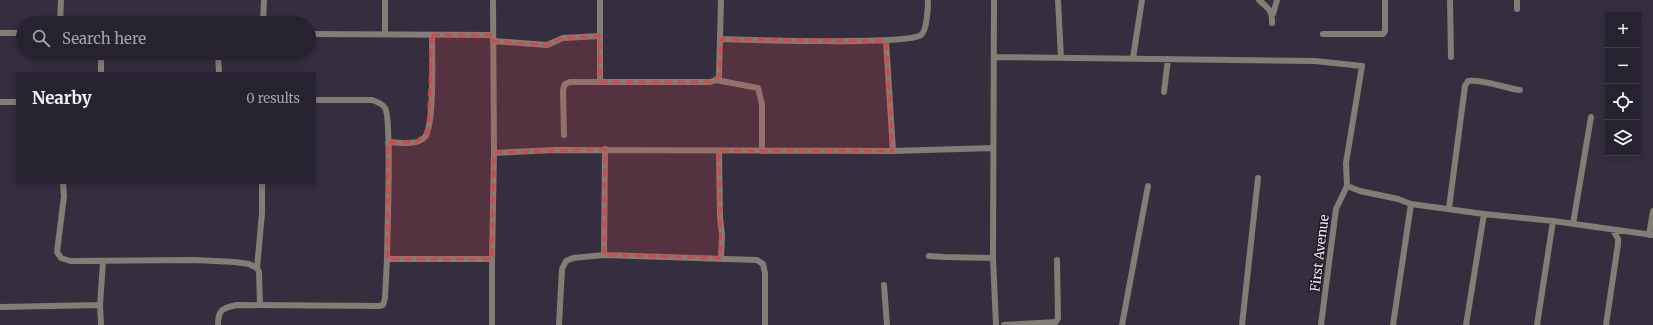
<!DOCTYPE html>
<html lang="en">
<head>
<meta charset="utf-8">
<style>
	body { margin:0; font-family:Merriweather,serif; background:#2f2a37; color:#f1f3f6 }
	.controls { position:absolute; right:12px; top:12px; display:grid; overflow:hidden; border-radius:0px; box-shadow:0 2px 6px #0003 }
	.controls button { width:36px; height:36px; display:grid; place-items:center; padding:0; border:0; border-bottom:1px solid #433f4b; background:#27222f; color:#f1f3f6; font:20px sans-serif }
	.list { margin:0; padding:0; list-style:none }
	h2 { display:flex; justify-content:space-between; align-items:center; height:52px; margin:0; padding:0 16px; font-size:17px }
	h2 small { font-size:13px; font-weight:400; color:#a4a4aa }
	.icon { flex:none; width:22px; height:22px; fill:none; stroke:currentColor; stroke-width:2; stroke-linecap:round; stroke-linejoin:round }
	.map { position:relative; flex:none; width:1653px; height:325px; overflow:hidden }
	.search { position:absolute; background:#27222f; box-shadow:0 2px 6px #0003; left:16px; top:16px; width:300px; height:44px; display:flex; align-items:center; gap:10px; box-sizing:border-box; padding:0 14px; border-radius:22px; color:#a4a4aa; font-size:15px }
	.panel { position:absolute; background:#27222f; box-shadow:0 2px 6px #0003; left:16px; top:72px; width:300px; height:112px; border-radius:0px }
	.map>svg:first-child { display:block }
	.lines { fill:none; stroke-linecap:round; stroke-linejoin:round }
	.street { stroke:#827d75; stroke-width:6 }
	.marked { fill:#d94546; fill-opacity:0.2; stroke:#d94546; stroke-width:3; stroke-dasharray:8 5; stroke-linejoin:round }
	.labels { text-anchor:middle; stroke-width:3; stroke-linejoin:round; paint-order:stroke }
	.street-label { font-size:13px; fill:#ebe7f2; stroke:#1b1820 }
</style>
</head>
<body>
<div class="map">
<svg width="1653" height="325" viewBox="0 0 1653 325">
	<rect width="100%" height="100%" fill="#342e3f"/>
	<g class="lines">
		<path class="street" d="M994 0 993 258 996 325
			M1058 0 1061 58
			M1259 0C1268 8 1273 11 1272 23
			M1450 0 1451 57
			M1517 9V0
			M1273 14 1277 0
			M60 23 61 0
			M263 23 264 0
			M0 33H23
			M309 34 493 35
			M385 34V0
			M1323 34H1383L1385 31V0
			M721 39C749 40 908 45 921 35 927 31 928 7 928 0
			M493 41 547 45 563 38 600 36V0
			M886 41 893 151
			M101 53V73
			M218 53 219 73
			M994 57 1315 61 1362 66 1346 163 1347 186 1336 209 1321 325
			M1133 58 1142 0
			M716 80 758 88 762 104V151
			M600 82V36
			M1164 92 1168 59
			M315 100H372C377 102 382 103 385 108 392 118 387 238 387 259H492
			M0 102H17
			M564 135 563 90 565 84 570 82H710L716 80 719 76 721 0
			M388 142C398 142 416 146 424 138 435 129 432 52 432 35
			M719 151 720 217 722 235 721 258
			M494 153 554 150 893 151 993 148
			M63 183 64 196 57 252 61 258 70 261 195 260 235 262 249 264 257 268 259 272 260 305
			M1347 186 1360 191 1398 199 1411 204 1484 214 1553 221 1653 235
			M1449 208 1465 86 1468 81C1483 79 1504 88 1520 90
			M1573 224 1591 117
			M1649 235 1653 211
			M604 255 605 149
			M929 256 944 257 993 258
			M257 268 262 213V183
			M884 285 887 325
			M100 305 101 325
			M0 307 100 305 103 262
			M218 325C218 310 222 308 237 305L379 306 383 305 385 298 387 259
			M492 325V259L494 153 493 0
			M559 325 562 269 566 261 573 258 604 255 757 260 763 264 765 273V325
			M1004 325 1056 322 1058 318 1057 260
			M1122 325 1148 186
			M1242 325 1258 178
			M1393 325 1411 204
			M1466 325 1484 214
			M1537 325 1553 221
			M1606 325 1618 244V239L1613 230"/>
	</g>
	<path class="marked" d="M432 35H493V41L547 45 563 38 600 36V82H710L719 76 721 39 886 41 893 151H719L721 258 604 255 605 149 494 153 492 259H387L388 142H416L428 131Z"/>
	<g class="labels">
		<g class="street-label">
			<text transform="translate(1319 253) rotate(-83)" y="5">First Avenue</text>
		</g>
	</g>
</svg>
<div class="controls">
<button>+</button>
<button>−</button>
<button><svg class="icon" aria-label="locate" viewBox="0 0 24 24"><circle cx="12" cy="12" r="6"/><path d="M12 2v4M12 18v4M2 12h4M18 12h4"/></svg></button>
<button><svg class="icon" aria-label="layers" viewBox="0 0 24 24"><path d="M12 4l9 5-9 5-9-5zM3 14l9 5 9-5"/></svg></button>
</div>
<div class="search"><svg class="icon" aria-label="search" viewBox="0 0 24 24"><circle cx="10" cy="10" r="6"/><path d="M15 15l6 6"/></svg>Search here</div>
<section class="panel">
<h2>Nearby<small>0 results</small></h2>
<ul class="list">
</ul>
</section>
</div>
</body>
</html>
